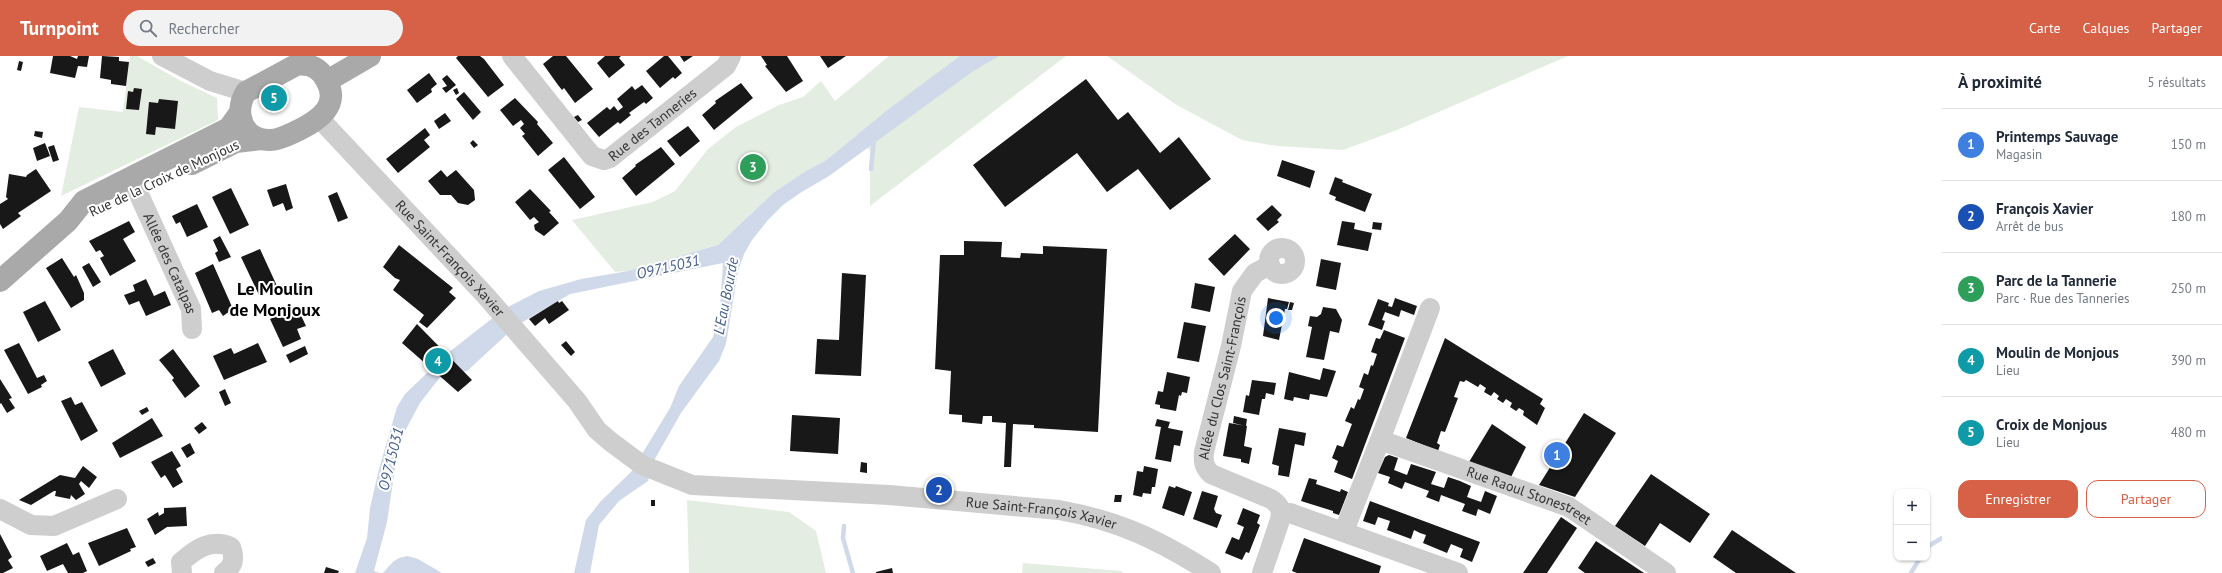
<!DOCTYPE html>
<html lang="fr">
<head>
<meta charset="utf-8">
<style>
	body { margin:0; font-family:"PT Sans",sans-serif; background:#f2f2f3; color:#1f2937 }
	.controls { position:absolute; right:12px; bottom:12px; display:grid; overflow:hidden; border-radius:8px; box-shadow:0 1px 3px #0004 }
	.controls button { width:36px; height:36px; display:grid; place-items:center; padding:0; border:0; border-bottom:1px solid #e0e1e3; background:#fff; color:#1f2937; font:20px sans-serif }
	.you { position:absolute; left:1276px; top:262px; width:14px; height:14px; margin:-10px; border:3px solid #fff; border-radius:50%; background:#1a73e8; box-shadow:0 0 0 6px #1a73e833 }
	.badge { display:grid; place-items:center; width:26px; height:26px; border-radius:50%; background:#d66146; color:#fff; font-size:13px; font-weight:700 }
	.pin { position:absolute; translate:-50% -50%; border:2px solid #fff; box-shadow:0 1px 4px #0006 }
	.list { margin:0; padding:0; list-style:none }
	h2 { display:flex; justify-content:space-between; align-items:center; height:52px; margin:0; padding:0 16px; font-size:17px }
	h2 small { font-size:13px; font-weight:400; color:#747a83 }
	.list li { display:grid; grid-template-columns:26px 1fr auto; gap:12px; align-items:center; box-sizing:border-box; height:72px; padding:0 16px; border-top:1px solid #e0e1e3 }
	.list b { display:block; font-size:15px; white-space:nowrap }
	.list p { margin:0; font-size:13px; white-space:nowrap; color:#747a83 }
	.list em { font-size:13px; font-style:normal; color:#747a83 }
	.actions { display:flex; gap:8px; padding:12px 16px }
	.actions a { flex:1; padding:9px 0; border:1px solid #d66146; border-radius:12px; text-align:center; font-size:14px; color:#d66146 }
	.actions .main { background:#d66146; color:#fff }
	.icon { flex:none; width:22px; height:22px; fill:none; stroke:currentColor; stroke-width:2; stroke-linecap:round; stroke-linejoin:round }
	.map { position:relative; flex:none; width:1942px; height:517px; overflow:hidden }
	header { display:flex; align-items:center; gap:24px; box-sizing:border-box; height:56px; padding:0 20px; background:#d66146; color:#fff }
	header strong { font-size:19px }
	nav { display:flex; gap:22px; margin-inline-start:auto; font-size:14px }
	.search { width:280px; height:36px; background:#f2f2f3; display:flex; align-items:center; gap:10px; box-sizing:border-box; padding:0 14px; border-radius:22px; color:#747a83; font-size:15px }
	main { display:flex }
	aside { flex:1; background:#fff }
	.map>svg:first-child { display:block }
	.green { fill:#e4ede1 }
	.water { fill:#d0d9ea }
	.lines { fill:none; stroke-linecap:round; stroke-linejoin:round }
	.stream { stroke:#d0d9ea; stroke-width:4.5 }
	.building { fill:#181818 }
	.minor { stroke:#cecece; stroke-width:20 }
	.major { stroke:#a9a9a9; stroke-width:22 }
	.labels { text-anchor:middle; stroke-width:4; stroke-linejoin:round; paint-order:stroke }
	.street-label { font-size:14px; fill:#313131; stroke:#fff }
	.water-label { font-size:15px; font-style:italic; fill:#465f8d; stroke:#fff }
	.district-label { font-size:18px; font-weight:bold; fill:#000; stroke:#fff }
</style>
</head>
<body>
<header>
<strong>Turnpoint</strong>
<div class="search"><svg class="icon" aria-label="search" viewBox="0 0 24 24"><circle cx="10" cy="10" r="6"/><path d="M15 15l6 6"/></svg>Rechercher</div>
<nav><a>Carte</a><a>Calques</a><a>Partager</a></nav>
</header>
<main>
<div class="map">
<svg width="1942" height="517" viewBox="0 0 1942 517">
	<rect width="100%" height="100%" fill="#fff"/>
	<path class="green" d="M130 0H137L181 25 217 42 218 64 61 140 79 51 123 56Z
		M889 0H1066L870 150V95L857 79 825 105 773 137 718 189 628 215 615 216 572 164 653 146 675 135 708 93 736 71 779 49 803 41 821 25 835 45Z
		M1107 0H1568L1397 74 1343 94 1277 90 1242 84 1175 48Z
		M687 444 789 456 816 475 826 517H689Z
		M1023 507 1122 515V517H1022Z"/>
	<path class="water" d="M960 0H999L972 16 829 120 800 137 783 149 768 164 752 184 744 198 738 215 726 288 719 305 681 357 652 408 648 425 619 445 599 469 590 517H574L586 464 601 445 631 416 670 352 679 330 713 281 720 252 723 207 570 238 516 270 467 315 441 320 420 347 405 375 397 399 387 466 374 515 380 517H355L367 482 370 452 379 413 397 351 405 338 448 297 504 253 539 235 581 223 628 215 718 189 773 137 806 115 825 105 890 52Z
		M408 500 418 503 442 517H383C391 508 395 501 408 500Z"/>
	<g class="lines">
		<path class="stream" d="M871 113 874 83
			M844 470 843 482 853 517
			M1927 491 1942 482
			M1911 517 1920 502"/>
	</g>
	<path class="building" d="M53 0H70L77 3 78 0H89L87 11 78 10 75 22 50 17Z
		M102 0 119 1V5L129 6 126 30 111 28V24L100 22Z
		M458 0H480L484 3 504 29 488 41 456 2Z
		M553 0H566L593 33 575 47 564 32 562 34 558 29 543 8Z
		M605 0H621L619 2 625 9 609 22 597 7Z
		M664 0H668L682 17 675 23 673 21 660 32 646 15Z
		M680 0H693L684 6Z
		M761 0H787L803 25 786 36 765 10 767 9Z
		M820 0H846L828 12Z
		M19 5 23 6 21 15 17 14Z
		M429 17 437 28 431 33 432 36 417 47 407 34Z
		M447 19 456 29 446 37 442 32 447 30 442 23Z
		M1086 23 1118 64 1128 56 1160 97 1179 81 1211 123 1170 154 1138 113 1107 136 1077 97 1005 151 973 109Z
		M741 27 753 42 714 74 702 59 716 47 715 45Z
		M642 29 653 42 646 48 644 46 629 57 631 59 620 68 618 66 599 81 587 67 607 51 610 54 614 50 618 55 623 51 617 43 632 30 635 34Z
		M134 32 142 33 139 54 126 53 128 35 133 36Z
		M457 32 459 37 456 39 453 34Z
		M464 36 481 56 473 64 456 43Z
		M515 42 538 66 537 68 553 87 538 100 522 80 525 78 520 72 524 68 521 64 513 70 500 54Z
		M159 43 178 45 175 73 156 71 155 79 146 78 149 46 158 47Z
		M445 57 451 65 439 73 434 65Z
		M578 59 582 64 578 66 574 61Z
		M688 70 700 85 680 101 667 85Z
		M425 72 430 79 424 84 430 91 398 117 386 103Z
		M35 75 43 76 42 82 34 80Z
		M473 84 478 89 474 92 470 87Z
		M45 87 50 100 37 105 33 92Z
		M54 89 59 104 53 106 48 91Z
		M661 91 675 108 636 140 622 122 636 110 635 109Z
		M564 101 595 141 580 153 548 114Z
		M1282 104 1315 115 1310 132 1277 120Z
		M36 113 51 135 18 157 21 160 3 173 0 168V148L8 143 6 141 9 118 26 121 27 119Z
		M441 114 447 121 456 114 474 134 475 144 468 149 458 147 451 139H440L428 125Z
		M1335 121 1343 124 1342 126 1372 138 1365 156 1335 144 1336 141 1329 138Z
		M286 128 293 152 286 155 283 147 273 151 267 134Z
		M231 132 249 169 230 178 212 141Z
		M530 133 551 155 549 156 559 167 544 180 535 174 534 169 539 166 534 161 530 164 515 146Z
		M337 136 348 162 338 166 328 140Z
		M197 148 208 171 187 181 180 166 176 168 172 160Z
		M1272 149 1282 159 1277 164 1279 166 1268 175 1256 163Z
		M129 165 135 176 123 183 136 205 110 220 100 202 104 200 100 194 96 196 89 185Z
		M1342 165 1355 167 1354 173 1372 177 1368 195 1337 189Z
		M1373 166 1382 167 1381 174 1372 173Z
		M1235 178 1250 193 1224 220 1208 203Z
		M220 180 231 201 219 206 215 197 218 195 213 184Z
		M964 185 1002 186 1001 201 1020 202 1021 197 1043 198V190L1107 193 1098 376 1034 372V369L1013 368 1011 411H1004L1006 367 992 366V360H983L982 368 962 366V359L949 358 951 315 935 313 940 199H964Z
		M399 189 453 232 449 236 456 242 427 272 419 266 424 259 393 234 400 224 395 222 383 211Z
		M260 193 277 230 259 239 241 201Z
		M62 202 74 221 76 219 84 237V244L71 252 46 212Z
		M1321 203 1341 207 1336 234 1316 230Z
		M89 207 101 226 93 231 82 211Z
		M213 208 233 253 223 260 219 254 212 257 195 217Z
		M842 217 866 219 861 320 815 318 817 283 839 284Z
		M146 223 154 240 165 235 171 249 146 260 139 245 129 249 124 239 135 235 133 229Z
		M1195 227 1215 231 1210 256 1191 252Z
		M1268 242 1289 246 1287 253H1285L1279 284 1263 280Z
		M1395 242 1417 250 1414 259 1401 254 1399 261 1385 256 1382 264 1385 265 1382 274 1368 269 1378 243 1389 247 1388 250 1392 251Z
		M45 245 61 274 38 286 23 256Z
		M558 245 559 247 562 245 569 254 549 268 545 262 535 270 529 263Z
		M1290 246 1294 247 1292 254H1288Z
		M297 251 306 270 297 273 301 283 283 291 270 263Z
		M1323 251 1336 253 1342 264 1339 277 1330 275 1324 304 1306 301 1312 271 1308 270 1310 260 1317 261 1321 258Z
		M1184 266 1206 270 1199 306 1177 302Z
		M417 268 472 324 458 336 402 287Z
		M1384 274 1405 282 1352 423 1334 416 1338 405 1332 402 1337 389 1343 391 1352 368 1345 365 1351 351 1354 353 1358 343 1360 344 1364 333 1359 331 1364 317 1368 319 1371 309 1373 310 1377 298 1371 296 1376 282 1380 283Z
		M1445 282 1543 343 1540 348 1545 352 1537 369 1523 359 1524 355 1519 352 1516 355 1510 351 1512 347 1506 343 1503 347 1497 343 1499 340 1494 336 1491 340 1484 336 1486 332 1480 328 1478 331 1466 324 1464 326 1460 325 1454 341 1458 342 1445 376 1441 375 1437 387 1440 389 1438 395 1406 382Z
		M566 285 575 296 571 300 561 289Z
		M19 287 37 322 44 319 47 325 41 329 42 331 28 338 4 294Z
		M258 287 267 306 224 324 213 300 231 292 234 298Z
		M305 290 308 298 290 307 286 299Z
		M113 293 126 318 101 331 88 306Z
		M173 293 200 330 185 342 172 324 174 322 159 304Z
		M1323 312 1336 315 1327 341 1310 338 1309 344 1294 341 1293 345 1284 343 1289 316 1320 324Z
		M1167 316 1190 321 1187 337 1182 336 1181 340 1179 339 1176 355 1160 352V349L1155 348 1158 335 1163 336Z
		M0 323 12 342 9 343 15 352 7 357 1 347 0 348Z
		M1252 324 1276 327 1274 339 1266 337 1265 343H1262L1259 359 1243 356 1246 339 1249 340Z
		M225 333 231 347 225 350 219 336Z
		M71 341 75 349 82 346 98 375 81 385 61 345Z
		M147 351 149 355 142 359 139 355Z
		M1584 357 1616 377 1575 441 1539 429Z
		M792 359 840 362 838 398 790 395Z
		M1234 360 1247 363 1246 370 1233 367Z
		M152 362 163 380 120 402 112 387Z
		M1157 363 1170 366 1168 372 1183 375 1180 390 1174 389 1171 406 1155 403 1161 371 1155 370Z
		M202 366 207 372 199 378 194 372Z
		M1229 367 1247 370 1244 390 1252 392 1249 408 1241 406V403L1223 400Z
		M1492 368 1526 391 1511 421 1469 406Z
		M1279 372 1306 377 1304 390 1295 388 1289 421 1278 419 1279 410 1272 408Z
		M190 387 195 397 187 402 181 392Z
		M172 395 181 410 176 413 183 426 173 432 165 419 161 422 151 406Z
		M1389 399 1398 402 1394 414 1407 419 1411 408 1436 416 1431 428 1444 432 1448 421 1460 425 1471 430 1467 441 1481 446 1485 435 1497 440 1490 458 1478 453 1476 460 1462 455 1465 448 1441 439 1439 446 1426 441 1429 435 1405 426 1402 433 1388 427 1390 421 1378 417 1385 401Z
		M861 406 867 407V417L860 416Z
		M83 410 97 421 89 432 81 425 79 428 85 438 76 444 71 439 70 443 55 440 56 435H54L31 449 19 444 60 419 75 422Z
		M1144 410 1158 413 1155 431H1152L1151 438 1143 437 1142 441 1133 439 1137 415 1143 416Z
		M1651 418 1710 458 1690 487 1660 467 1645 490 1615 470Z
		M1309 422 1317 424 1316 428 1340 436 1341 433 1348 436 1339 459 1333 457V455L1301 445Z
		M1169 430 1175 432 1176 430 1192 436 1184 460 1162 452Z
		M1202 435 1218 440 1214 453 1216 457 1222 459 1217 472 1193 463Z
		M1115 439H1122L1121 446H1114Z
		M651 444H655V450H651Z
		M1370 445 1480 486 1472 506 1460 501 1463 493 1451 488 1447 497 1423 487 1426 479 1420 477 1414 474 1411 483 1387 474 1390 465 1378 461 1375 469 1363 465Z
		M186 451 187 470 167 471 155 479 147 463 158 456 159 460 164 457V452Z
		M1243 452 1260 459 1257 467 1260 469 1249 497 1246 496 1242 504 1225 497 1232 481 1239 484 1244 471 1237 468Z
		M1561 461 1577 472 1547 517H1523Z
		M127 472 136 491 130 493 131 495 99 510 88 487Z
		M1732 474 1796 517H1736L1713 501Z
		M0 478 12 501 8 504 13 512 3 517H0Z
		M1304 482 1381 510 1379 517H1297L1292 515Z
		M1596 485 1644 517H1585L1578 512Z
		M67 487 73 499 79 496 87 515 83 517H68L63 508 47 515 40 500Z
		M153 502 156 507 148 511 145 506Z
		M326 511 339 515 338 517H324Z
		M892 512 893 517H876V516Z"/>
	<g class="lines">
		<g class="minor">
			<path d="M162 0 210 25 246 36"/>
			<path id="s1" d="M512 0 592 100 604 104 610 102 726 10 731 0"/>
			<path id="s2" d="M319 62 486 240 577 345 597 374 611 386 642 409 692 429 889 439 1059 454C1120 465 1159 484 1211 517"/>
			<path id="s3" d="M131 121 191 253 192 273"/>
			<circle cx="1282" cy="205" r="13"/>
			<path d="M1380 384 1430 252"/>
			<path d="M0 453 31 469 54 470 117 443"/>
			<path d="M1281 457H1290L1458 517"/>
			<path id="s4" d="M1344 475 1380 384 1569 451 1666 517"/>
			<path d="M182 517 181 506C196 493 211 482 231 491 235 502 234 510 224 517"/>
			<path id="s5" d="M1262 517 1280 464C1282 454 1280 449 1271 443L1211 418C1204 411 1203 406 1204 396L1231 290 1242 235 1255 217 1270 209"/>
		</g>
		<path class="major" d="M296 9C309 7 320 12 326 24 341 49 319 64 299 74 290 78 280 84 270 84 243 85 233 57 246 36Z
			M327 25 370 0
			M192 108 236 86 261 83
			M0 225 68 165 84 145 229 72 239 58"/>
	</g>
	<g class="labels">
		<g class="street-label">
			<text dy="5" stroke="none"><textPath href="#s1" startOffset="201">Rue des Tanneries</textPath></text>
			<text transform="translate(164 122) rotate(-25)" y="5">Rue de la Croix de Monjous</text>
			<text dy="5" stroke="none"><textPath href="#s2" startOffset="192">Rue Saint-François Xavier</textPath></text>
			<text dy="5" stroke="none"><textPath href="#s3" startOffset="95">Allée des Catalpas</textPath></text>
			<text dy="5" stroke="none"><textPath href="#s5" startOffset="246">Allée du Clos Saint-François</textPath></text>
			<text dy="5" stroke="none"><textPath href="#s4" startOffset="257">Rue Raoul Stonestreet</textPath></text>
			<text dy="5" stroke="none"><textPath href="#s2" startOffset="880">Rue Saint-François Xavier</textPath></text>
		</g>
		<g class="water-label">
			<text transform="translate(668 211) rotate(-13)" y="5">O9715031</text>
			<text transform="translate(726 240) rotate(-79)" y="5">L'Eau Bourde</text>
			<text transform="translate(391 403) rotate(-76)" y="5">O9715031</text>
		</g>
		<g class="district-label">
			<text x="275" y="239">Le Moulin<tspan x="275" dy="21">de Monjoux</tspan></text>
		</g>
	</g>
</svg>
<div class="controls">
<button>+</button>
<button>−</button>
</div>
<div class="you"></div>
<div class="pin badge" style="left:1557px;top:399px;background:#3f7fe0">1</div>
<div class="pin badge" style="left:939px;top:434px;background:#1a4fb4">2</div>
<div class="pin badge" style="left:753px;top:111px;background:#2e9e5b">3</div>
<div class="pin badge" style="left:438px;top:305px;background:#0f9aa8">4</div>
<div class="pin badge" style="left:274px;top:42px;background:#0f9aa8">5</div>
</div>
<aside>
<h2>À proximité<small>5 résultats</small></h2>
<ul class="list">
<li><span class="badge" style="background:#3f7fe0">1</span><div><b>Printemps Sauvage</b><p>Magasin</p></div><em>150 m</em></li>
<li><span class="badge" style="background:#1a4fb4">2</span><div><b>François Xavier</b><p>Arrêt de bus</p></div><em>180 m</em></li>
<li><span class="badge" style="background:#2e9e5b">3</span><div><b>Parc de la Tannerie</b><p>Parc · Rue des Tanneries</p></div><em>250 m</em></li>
<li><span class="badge" style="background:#0f9aa8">4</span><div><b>Moulin de Monjous</b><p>Lieu</p></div><em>390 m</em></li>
<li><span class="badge" style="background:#0f9aa8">5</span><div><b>Croix de Monjous</b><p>Lieu</p></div><em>480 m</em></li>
</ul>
<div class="actions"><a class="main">Enregistrer</a><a>Partager</a></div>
</aside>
</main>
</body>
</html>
